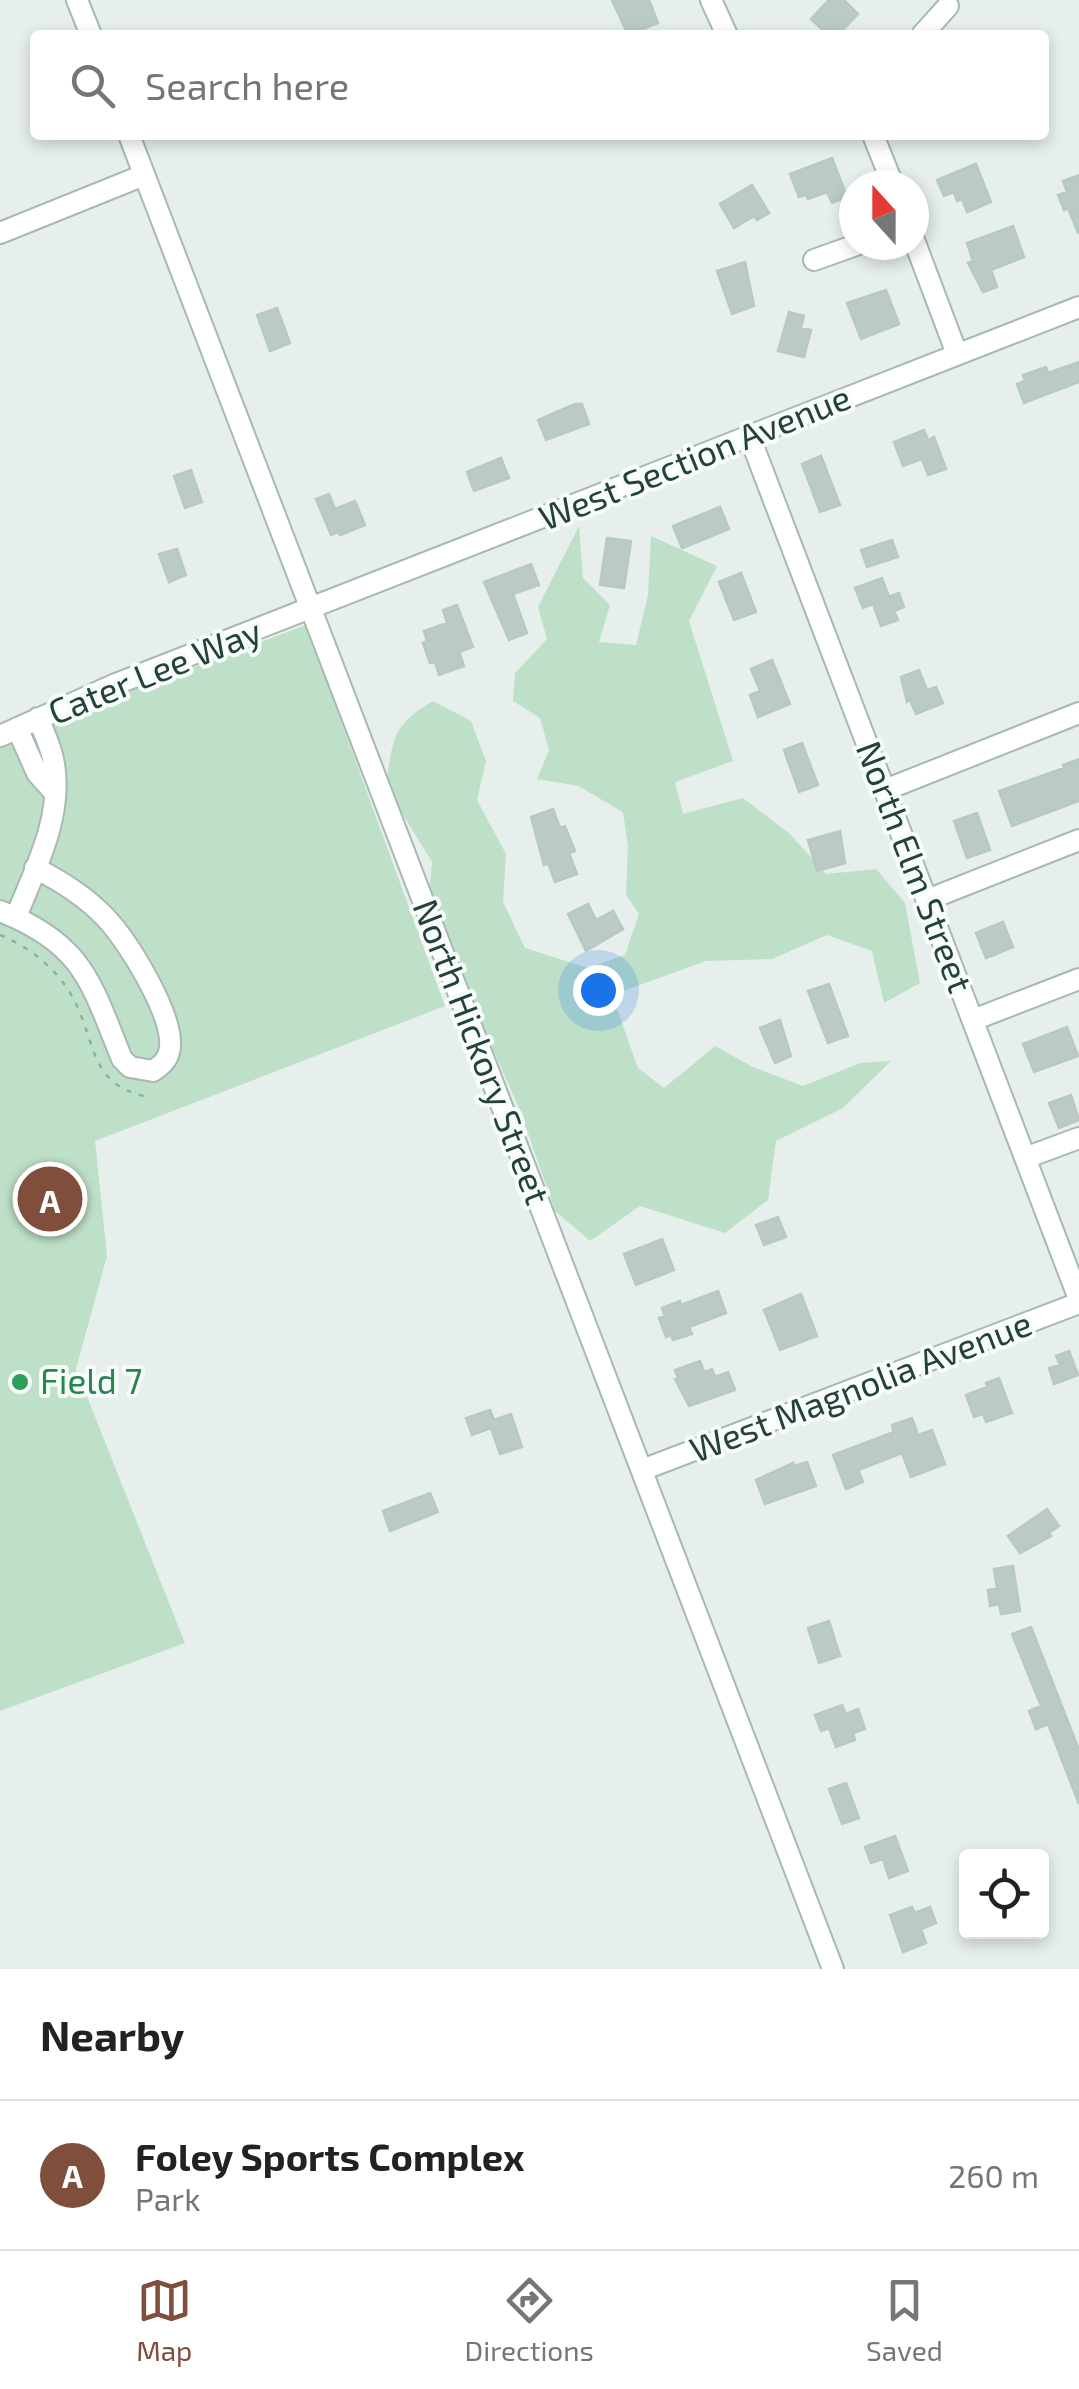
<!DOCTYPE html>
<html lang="en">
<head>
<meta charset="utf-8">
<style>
	body { margin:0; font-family:"Exo 2",sans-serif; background:#f6f6f6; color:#222 }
	.controls { position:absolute; right:30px; bottom:30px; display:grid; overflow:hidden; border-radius:10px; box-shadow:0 5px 15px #0003 }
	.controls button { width:90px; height:90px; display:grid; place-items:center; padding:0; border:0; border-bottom:2px solid #e0e0e0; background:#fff; color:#222; font:50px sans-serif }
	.compass { position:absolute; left:839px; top:170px; width:90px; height:90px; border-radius:50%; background:#fff; box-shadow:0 5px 15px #0003; rotate:339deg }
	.you { position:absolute; left:598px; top:990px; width:35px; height:35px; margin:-25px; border:8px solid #fff; border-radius:50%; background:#1a73e8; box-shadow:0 0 0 15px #1a73e833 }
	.badge { display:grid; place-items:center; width:65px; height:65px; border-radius:50%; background:#804e3d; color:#fff; font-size:32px; font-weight:700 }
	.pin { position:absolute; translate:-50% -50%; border:5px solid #fff; box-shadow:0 2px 10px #0006 }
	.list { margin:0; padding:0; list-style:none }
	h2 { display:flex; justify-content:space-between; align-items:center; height:130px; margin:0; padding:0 40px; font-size:42px }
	h2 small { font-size:32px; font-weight:400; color:#767676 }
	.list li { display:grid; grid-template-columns:65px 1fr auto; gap:30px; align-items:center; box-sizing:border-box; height:150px; padding:0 40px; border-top:2px solid #e0e0e0 }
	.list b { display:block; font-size:38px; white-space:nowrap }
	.list p { margin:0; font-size:32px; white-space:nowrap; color:#767676 }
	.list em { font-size:32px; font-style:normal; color:#767676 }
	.icon { flex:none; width:55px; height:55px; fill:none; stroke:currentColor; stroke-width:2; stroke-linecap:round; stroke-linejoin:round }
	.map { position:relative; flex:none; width:1079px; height:1969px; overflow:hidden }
	.search { position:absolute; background:#fff; box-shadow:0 5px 15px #0003; left:30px; right:30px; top:30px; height:110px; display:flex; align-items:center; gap:25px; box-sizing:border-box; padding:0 35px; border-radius:10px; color:#767676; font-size:38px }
	.sheet { height:280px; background:#fff }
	nav { display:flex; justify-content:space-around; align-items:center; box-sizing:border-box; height:140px; border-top:2px solid #e0e0e0; background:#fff; font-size:28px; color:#767676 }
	nav a { display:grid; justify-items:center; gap:5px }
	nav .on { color:#804e3d }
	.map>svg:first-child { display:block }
	.green { fill:#bfe0c8 }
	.building { fill:#bbcac4; stroke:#b8c9c2; stroke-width:2.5 }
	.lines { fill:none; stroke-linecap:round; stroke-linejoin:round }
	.minor-casing { stroke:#a8b8b2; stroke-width:24 }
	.path { stroke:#86b3a5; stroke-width:2.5; stroke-dasharray:5 8; stroke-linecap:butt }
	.minor { stroke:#fff; stroke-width:20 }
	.leisure-dot { fill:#2e9e5b; stroke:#f7fbf9; stroke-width:4 }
	.labels { text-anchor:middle; stroke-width:8; stroke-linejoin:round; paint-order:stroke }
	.street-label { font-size:35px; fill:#24423a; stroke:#f7fbf9 }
	.leisure-label { font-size:35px; fill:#27864d; stroke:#f7fbf9; text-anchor:start }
</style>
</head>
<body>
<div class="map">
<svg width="1079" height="1969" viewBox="0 0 1079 1969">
	<rect width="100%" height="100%" fill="#e6efeb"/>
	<path class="green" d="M579 526 583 578 610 605 599 642 636 645 648 595 651 536 717 566 689 621 733 761 675 782 683 814 743 798 790 834 826 874 876 869 905 903 920 983 884 1003 872 951 827 935 772 959 706 961 612 995 638 1068 664 1088 715 1046 753 1067 803 1086 860 1063 891 1061 843 1108 776 1141 768 1200 725 1233 640 1206 590 1241 555 1211 520 1110 492 1048 446 980 429 898 432 862 386 787C393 741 390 726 433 701L471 721 486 761 477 800 506 854 503 902 525 948 588 968 625 955 639 914 626 895 628 846 623 812 578 786 537 779 549 750 540 718 513 701 515 673 547 639 538 607Z
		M306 625 445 1006 95 1141 107 1256 76 1369 185 1643 0 1711V747L117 696Z"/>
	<path class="building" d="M612 0H649L658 23 628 35Z
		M829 0H844L858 14 838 35H828L811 19Z
		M832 158 847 197 832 203 827 192 808 199 806 195 799 197 790 174Z
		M976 164 991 202 967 212 962 199 957 201 954 192 944 196 937 180Z
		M1079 175V233H1078L1068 208 1064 210 1058 195 1067 192 1063 181Z
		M752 185 769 213 757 220 754 216 734 228 720 204Z
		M1013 226 1024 257 991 270 997 287 983 292 968 263 973 261 967 243Z
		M745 262 754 306 732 314 717 271Z
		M886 290 899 324 861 339 847 303Z
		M277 308 290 343 270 351 257 315Z
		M789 312 804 316 801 328 811 330 804 357 778 351Z
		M1079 362V382L1024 403 1017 384 1025 381 1023 375 1046 367 1048 373Z
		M575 404H582L589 424 546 440 538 420Z
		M924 430 928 440 934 437 946 469 928 475 922 459 903 466 894 442Z
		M821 456 840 505 820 512 802 464Z
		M501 458 509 478 474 491 467 472Z
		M191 470 202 502 185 508 174 476Z
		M329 494 335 509 355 501 365 525 340 535 339 532 331 535 316 499Z
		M720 507 729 529 682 548 673 526Z
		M607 538 631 541 624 588 600 585Z
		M892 540 898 557 867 567 861 550Z
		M177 549 186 575 169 582 159 554Z
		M531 564 539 585 513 594 527 633 509 640 484 582Z
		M741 573 756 612 734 620 719 582Z
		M882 578 889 597 899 593 904 607 894 611 898 620 881 626 873 604 863 608 855 588Z
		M457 605 473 647 459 652 464 666 439 675 435 662 430 663 423 643 427 641 424 631 447 623 443 610Z
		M772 660 790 704 758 717 750 695 760 691 751 669Z
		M919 670 927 690 936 687 943 703 916 714 910 700 907 702 901 677Z
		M802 743 818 785 799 792 784 750Z
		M1079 759V801L1012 826 999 791 1064 768 1063 765Z
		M553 809 560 828 565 826 575 851 569 853 577 874 555 882 548 863 544 865 531 817Z
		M977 813 990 850 967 858 954 821Z
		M840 831 845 863 817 871 808 840Z
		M588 904 596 920 613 911 623 929 586 951 568 914Z
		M1003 922 1013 947 986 958 976 933Z
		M829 984 848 1036 828 1043 808 991Z
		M780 1020 791 1056 775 1063 760 1028Z
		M1067 1027 1078 1056 1034 1072 1023 1044Z
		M1071 1095 1079 1120 1059 1128 1049 1103Z
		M778 1217 786 1237 764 1245 756 1225Z
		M662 1239 674 1270 636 1285 624 1254Z
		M718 1291 726 1313 689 1327 692 1334 673 1340 671 1335 666 1337 659 1318 665 1316 662 1308 680 1301 681 1305Z
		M801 1294 817 1336 780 1350 764 1310Z
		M1069 1351 1078 1375 1054 1384 1049 1368 1060 1365 1056 1356Z
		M700 1361 704 1372 712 1369 715 1377 728 1372 735 1390 689 1406 675 1379 678 1378 675 1370Z
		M999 1378 1012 1413 986 1422 983 1414 974 1417 966 1395 987 1387 986 1383Z
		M490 1410 494 1420 511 1414 522 1447 500 1454 491 1428 472 1435 466 1418Z
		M912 1418 918 1435 932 1430 945 1464 911 1477 902 1453 858 1470 863 1482 846 1489 833 1455 894 1432 892 1425Z
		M807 1462 816 1486 765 1504 756 1480 793 1463 794 1466Z
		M430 1493 438 1512 390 1531 383 1511Z
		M1047 1509 1059 1526 1049 1533 1051 1536 1020 1553 1008 1536Z
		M1013 1566 1020 1611 1001 1614 999 1604 990 1606 988 1590 997 1588 994 1569Z
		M829 1621 840 1656 819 1663 808 1628Z
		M1031 1627 1079 1750V1804L1048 1724 1036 1729 1029 1711 1041 1706 1012 1634Z
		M842 1705 846 1714 858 1709 865 1729 853 1733 855 1740 836 1747 829 1728 821 1731 815 1715Z
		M846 1783 859 1818 842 1824 829 1789Z
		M895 1836 908 1871 889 1878 883 1859 871 1863 865 1847Z
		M912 1907 915 1913 930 1907 936 1923 921 1929 926 1943 903 1952 890 1915Z"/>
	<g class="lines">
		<defs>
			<path id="minor" d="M77 0 91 35
				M711 0 727 35
				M922 35 948 6
				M129 135 833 1969
				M873 135 893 185
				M0 233 144 175
				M914 240 957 354
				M814 260 856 245
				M749 435 1079 1299
				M17 728 37 773 53 791
				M0 736 116 684 1079 307
				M885 790 1079 713
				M927 900 1079 840
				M0 911C84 944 91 983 122 1059L130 1067 153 1071C162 1065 169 1059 170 1047 173 1014 128 941 105 917 85 896 61 881 35 868
				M16 917C35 869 63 817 54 764 52 748 44 733 38 718
				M973 1020 1079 979
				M1025 1158 1079 1138
				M642 1470 1079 1303"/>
		</defs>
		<use href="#minor" class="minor-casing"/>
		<path class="path" d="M0 935C34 949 63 974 78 1008 96 1049 93 1084 144 1096"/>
		<use href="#minor" class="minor"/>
	</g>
	<circle class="leisure-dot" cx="20" cy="1382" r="10"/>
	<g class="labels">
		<g class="street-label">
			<text transform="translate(695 458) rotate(-22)" y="12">West Section Avenue</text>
			<text transform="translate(155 672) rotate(-22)" y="12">Cater Lee Way</text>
			<text transform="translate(914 867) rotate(69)" y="12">North Elm Street</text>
			<text transform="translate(481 1052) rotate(69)" y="12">North Hickory Street</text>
			<text transform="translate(861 1387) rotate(-21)" y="12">West Magnolia Avenue</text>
		</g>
		<g class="leisure-label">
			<text x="40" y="1394">Field 7</text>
		</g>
	</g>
</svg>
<div class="controls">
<button><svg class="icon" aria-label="locate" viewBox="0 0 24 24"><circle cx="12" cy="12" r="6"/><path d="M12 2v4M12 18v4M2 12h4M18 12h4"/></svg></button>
</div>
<svg class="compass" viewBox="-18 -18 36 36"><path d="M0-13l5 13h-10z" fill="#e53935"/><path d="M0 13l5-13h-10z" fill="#767676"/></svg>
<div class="you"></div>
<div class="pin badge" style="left:50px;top:1199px">A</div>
<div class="search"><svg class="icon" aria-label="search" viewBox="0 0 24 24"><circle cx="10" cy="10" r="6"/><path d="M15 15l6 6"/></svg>Search here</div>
</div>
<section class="sheet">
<h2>Nearby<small></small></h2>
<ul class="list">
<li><span class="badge">A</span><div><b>Foley Sports Complex</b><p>Park</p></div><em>260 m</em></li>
</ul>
</section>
<nav>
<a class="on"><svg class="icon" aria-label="map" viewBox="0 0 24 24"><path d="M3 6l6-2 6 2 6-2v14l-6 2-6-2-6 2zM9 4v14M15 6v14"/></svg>Map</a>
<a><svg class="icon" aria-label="directions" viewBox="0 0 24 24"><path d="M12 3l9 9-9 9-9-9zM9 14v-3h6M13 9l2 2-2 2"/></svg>Directions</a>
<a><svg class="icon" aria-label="saved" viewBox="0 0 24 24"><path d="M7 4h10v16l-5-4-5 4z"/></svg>Saved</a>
</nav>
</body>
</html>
